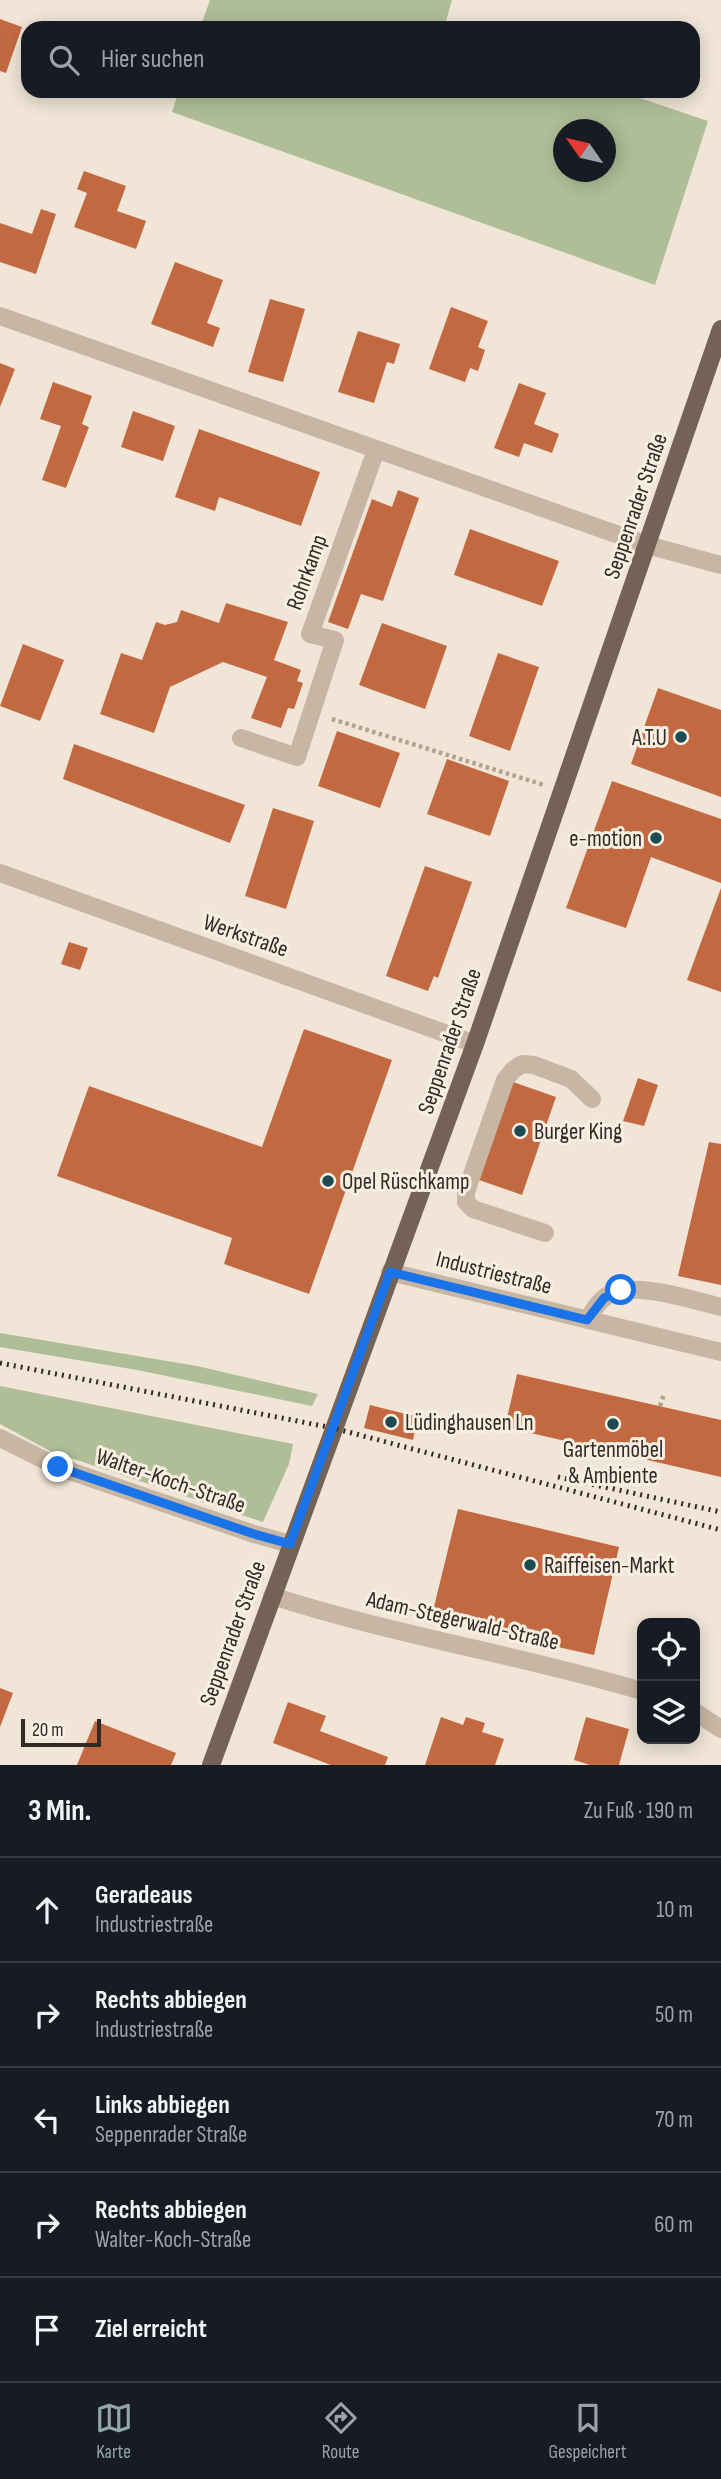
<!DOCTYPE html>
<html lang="de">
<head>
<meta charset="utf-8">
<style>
	body { margin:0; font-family:"Sofia Sans Condensed",sans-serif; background:#242831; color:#f1f3f6 }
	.controls { position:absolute; right:21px; bottom:21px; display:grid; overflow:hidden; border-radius:14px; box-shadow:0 4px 18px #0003 }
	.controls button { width:63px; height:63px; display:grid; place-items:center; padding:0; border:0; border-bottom:2px solid #363941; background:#171b24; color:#f1f3f6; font:35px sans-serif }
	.compass { position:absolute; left:553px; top:119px; width:63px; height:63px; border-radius:50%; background:#171b24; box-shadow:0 4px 18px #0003; rotate:304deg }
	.scale { position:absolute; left:21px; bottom:18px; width:80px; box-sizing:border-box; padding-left:7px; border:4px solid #322a25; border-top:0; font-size:19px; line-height:24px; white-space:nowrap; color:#322a25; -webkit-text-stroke:5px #f8efe2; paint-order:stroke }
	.stop { position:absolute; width:21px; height:21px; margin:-16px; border:5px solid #1a73e8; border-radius:50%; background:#fff }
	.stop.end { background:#1a73e8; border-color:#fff; box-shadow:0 2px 7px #0008 }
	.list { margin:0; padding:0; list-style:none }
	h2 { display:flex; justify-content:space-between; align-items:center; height:91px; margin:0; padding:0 28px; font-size:30px }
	h2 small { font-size:23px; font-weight:400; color:#9ea1a6 }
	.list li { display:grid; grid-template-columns:46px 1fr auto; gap:21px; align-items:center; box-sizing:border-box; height:105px; padding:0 28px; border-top:2px solid #363941 }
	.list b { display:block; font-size:26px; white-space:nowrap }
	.list p { margin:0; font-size:23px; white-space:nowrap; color:#9ea1a6 }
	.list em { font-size:23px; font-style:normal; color:#9ea1a6 }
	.icon { flex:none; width:38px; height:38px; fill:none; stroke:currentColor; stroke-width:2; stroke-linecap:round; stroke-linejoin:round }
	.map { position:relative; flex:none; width:721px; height:1765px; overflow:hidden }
	.search { position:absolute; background:#171b24; box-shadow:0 4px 18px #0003; left:21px; right:21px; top:21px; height:77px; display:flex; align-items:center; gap:18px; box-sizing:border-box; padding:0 24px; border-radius:21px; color:#9ea1a6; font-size:26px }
	.sheet { height:616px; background:#171b24 }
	nav { display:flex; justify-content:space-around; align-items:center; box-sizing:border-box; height:98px; border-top:2px solid #363941; background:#171b24; font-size:19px; color:#9ea1a6 }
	nav a { display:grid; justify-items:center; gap:4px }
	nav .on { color:#91a7ac }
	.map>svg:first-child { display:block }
	.green { fill:#afbe97; fill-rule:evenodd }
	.building { fill:#c36941 }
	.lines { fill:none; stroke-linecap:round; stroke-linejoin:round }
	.path { stroke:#b3a08e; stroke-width:4.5; stroke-dasharray:3.5 3.5; stroke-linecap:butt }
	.minor { stroke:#c7b6a3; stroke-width:18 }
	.major { stroke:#746256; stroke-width:18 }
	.rail { stroke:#322a25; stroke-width:5; stroke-dasharray:2 5; stroke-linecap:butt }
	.route { stroke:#1a73e8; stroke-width:9 }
	.poi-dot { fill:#1c4b52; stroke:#f8efe2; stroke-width:2.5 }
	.labels { text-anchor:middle; stroke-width:6; stroke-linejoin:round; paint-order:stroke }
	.street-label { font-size:23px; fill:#322a25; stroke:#f8efe2 }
	.poi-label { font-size:23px; fill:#322a25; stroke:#f8efe2; text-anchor:start }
</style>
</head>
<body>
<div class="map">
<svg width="721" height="1765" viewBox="0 0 721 1765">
	<rect width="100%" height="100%" fill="#f0e5d6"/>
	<path class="green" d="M210 0H452L444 28H200Z
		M179 91H619L708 121 655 285 172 112ZM564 130H606V172H564Z
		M0 1333 197 1366 318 1394 312 1406 137 1370 0 1347Z
		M0 1386 293 1444 289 1464 263 1522 50 1451 0 1424Z"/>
	<path class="building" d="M0 19 22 27 6 73 0 71Z
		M84 171 126 186 117 211 146 221 136 249 74 227 87 193 77 189Z
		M41 209 56 214 36 274 0 262V223L32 234Z
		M175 262 223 280 207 323 220 328 213 347 151 324Z
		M270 299 305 309 283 382 248 372Z
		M451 307 488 321 478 347 485 350 478 371 470 368 465 382 429 369Z
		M358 331 400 344 394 364 387 362 374 403 338 392Z
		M0 363 15 369 0 407Z
		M53 382 92 396 82 424 89 427 66 488 42 480 61 426 40 419Z
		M519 383 546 393 534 424 559 434 552 453 524 443 519 457 494 448Z
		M133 411 175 426 163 461 121 447Z
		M199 429 320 472 301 526 219 497 215 511 175 497Z
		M398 490 419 498 383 601 361 594 348 629 328 622 372 499 392 507Z
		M470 529 559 561 542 606 454 575Z
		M226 603 288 622 274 660 301 670 297 681 303 683 294 709 288 708 281 728 251 718 267 677 223 662 170 687 154 733 100 714 121 653 142 660 156 622 165 625 177 622 181 610 219 623Z
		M382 623 447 646 425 709 359 685Z
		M23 644 64 660 40 721 0 706Z
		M498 653 539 667 510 751 469 736Z
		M658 688 721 710V797L631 764Z
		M337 731 400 753 380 808 318 786Z
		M74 744 245 805 230 843 63 779Z
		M447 759 509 781 490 836 427 814Z
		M612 781 721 819V883L651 857 626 928 566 908Z
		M273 808 314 821 286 909 245 896Z
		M425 866 472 882 438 978 434 976 428 991 386 976Z
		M721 888V992L687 980Z
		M69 942 88 948 80 970 61 964Z
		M304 1029 392 1060 309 1294 224 1264 232 1238 57 1176 89 1086 262 1147Z
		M638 1078 658 1085 644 1126 623 1121Z
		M513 1082 556 1097 522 1195 479 1180Z
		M709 1142 721 1144V1285L678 1276Z
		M517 1374 721 1420V1477L505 1427Z
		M370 1405 418 1417 413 1440 364 1428Z
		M458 1509 619 1547 594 1655 431 1619Z
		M0 1688 13 1693 0 1727Z
		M288 1702 326 1716 320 1731 388 1757 385 1765H331L273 1743Z
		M441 1717 463 1725 466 1717 485 1723 482 1732 504 1739 495 1765H425Z
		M586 1717 629 1729 619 1765H590L574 1760Z
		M95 1721 176 1753 171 1765H77Z"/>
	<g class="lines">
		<path class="path" d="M332 719 544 785
			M660 1406 664 1394"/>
		<path class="minor" d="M0 316 647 545 721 565
			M241 738 297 757 335 640 310 634 376 450
			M0 873 475 1044
			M545 1233 473 1209 466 1202V1192L505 1080 513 1070 522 1064 534 1065 571 1079 592 1099
			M390 1272 721 1352
			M587 1320C592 1313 597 1303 604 1298 629 1278 691 1300 721 1307
			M0 1438 58 1467 254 1534 290 1544
			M272 1596C394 1635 520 1655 642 1691
			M695 1712 721 1729"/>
		<path class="major" d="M211 1765 475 1044 721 329"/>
		<path class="rail" d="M0 1363 333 1428 721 1530
			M558 1477 721 1512"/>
	</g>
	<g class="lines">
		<path class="route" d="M58 1467 254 1534 290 1544 390 1272 587 1320 604 1298 621 1290"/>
	</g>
	<g class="poi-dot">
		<circle cx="681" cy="737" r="7"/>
		<circle cx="656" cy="838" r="7"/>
		<circle cx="520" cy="1131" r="7"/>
		<circle cx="328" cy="1181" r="7"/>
		<circle cx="391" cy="1422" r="7"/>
		<circle cx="613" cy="1424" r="7"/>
		<circle cx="530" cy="1565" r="7"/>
	</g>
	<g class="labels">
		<g class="street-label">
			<text transform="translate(635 506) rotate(-71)" y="8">Seppenrader Straße</text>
			<text transform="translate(306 572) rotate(-70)" y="8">Rohrkamp</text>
			<text transform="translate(246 935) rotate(19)" y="8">Werkstraße</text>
			<text transform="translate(449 1041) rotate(-71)" y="8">Seppenrader Straße</text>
			<text transform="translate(494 1272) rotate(14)" y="8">Industriestraße</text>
			<text transform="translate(171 1480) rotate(19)" y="8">Walter-Koch-Straße</text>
			<text transform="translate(463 1620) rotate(13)" y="8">Adam-Stegerwald-Straße</text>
			<text transform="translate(232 1633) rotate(-70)" y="8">Seppenrader Straße</text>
		</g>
		<g class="poi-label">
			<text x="667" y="745" text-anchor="end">A.T.U</text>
			<text x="642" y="846" text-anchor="end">e-motion</text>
			<text x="534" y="1139">Burger King</text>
			<text x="342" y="1189">Opel Rüschkamp</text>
			<text x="405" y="1430">Lüdinghausen Ln</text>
			<text x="613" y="1457" text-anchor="middle">Gartenmöbel<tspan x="613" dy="26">&amp; Ambiente</tspan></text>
			<text x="544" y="1573">Raiffeisen-Markt</text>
		</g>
	</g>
</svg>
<div class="controls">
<button><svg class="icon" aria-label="locate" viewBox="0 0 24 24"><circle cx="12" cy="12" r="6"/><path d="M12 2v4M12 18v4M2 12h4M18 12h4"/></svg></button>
<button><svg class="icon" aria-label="layers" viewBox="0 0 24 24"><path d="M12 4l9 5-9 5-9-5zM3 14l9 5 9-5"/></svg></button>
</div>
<svg class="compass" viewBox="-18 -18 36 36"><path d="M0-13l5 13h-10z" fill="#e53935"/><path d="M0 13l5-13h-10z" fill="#9ea1a6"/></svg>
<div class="scale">20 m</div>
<div class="stop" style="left:621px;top:1290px"></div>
<div class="stop end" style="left:58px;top:1467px"></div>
<div class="search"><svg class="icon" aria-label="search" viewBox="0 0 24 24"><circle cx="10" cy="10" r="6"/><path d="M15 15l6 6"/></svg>Hier suchen</div>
</div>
<section class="sheet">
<h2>3 Min.<small>Zu Fuß · 190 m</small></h2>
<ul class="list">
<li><svg class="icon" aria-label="ahead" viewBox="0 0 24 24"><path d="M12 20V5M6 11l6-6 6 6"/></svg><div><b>Geradeaus</b><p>Industriestraße</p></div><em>10 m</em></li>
<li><svg class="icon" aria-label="right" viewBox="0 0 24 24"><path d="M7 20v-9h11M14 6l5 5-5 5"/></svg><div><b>Rechts abbiegen</b><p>Industriestraße</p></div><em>50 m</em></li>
<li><svg class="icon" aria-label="left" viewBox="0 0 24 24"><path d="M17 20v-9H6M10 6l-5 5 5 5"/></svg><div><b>Links abbiegen</b><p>Seppenrader Straße</p></div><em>70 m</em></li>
<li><svg class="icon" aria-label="right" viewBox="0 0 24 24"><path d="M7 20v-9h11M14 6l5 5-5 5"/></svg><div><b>Rechts abbiegen</b><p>Walter-Koch-Straße</p></div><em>60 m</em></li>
<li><svg class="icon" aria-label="arrive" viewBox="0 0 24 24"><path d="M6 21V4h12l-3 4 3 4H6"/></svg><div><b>Ziel erreicht</b></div></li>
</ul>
</section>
<nav>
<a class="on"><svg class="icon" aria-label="map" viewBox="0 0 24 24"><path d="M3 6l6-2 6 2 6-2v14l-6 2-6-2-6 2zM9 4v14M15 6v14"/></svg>Karte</a>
<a><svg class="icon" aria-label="directions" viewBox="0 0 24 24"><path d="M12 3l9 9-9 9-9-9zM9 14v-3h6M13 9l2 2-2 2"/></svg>Route</a>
<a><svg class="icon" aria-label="saved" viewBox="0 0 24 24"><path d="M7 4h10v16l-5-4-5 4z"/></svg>Gespeichert</a>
</nav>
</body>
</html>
